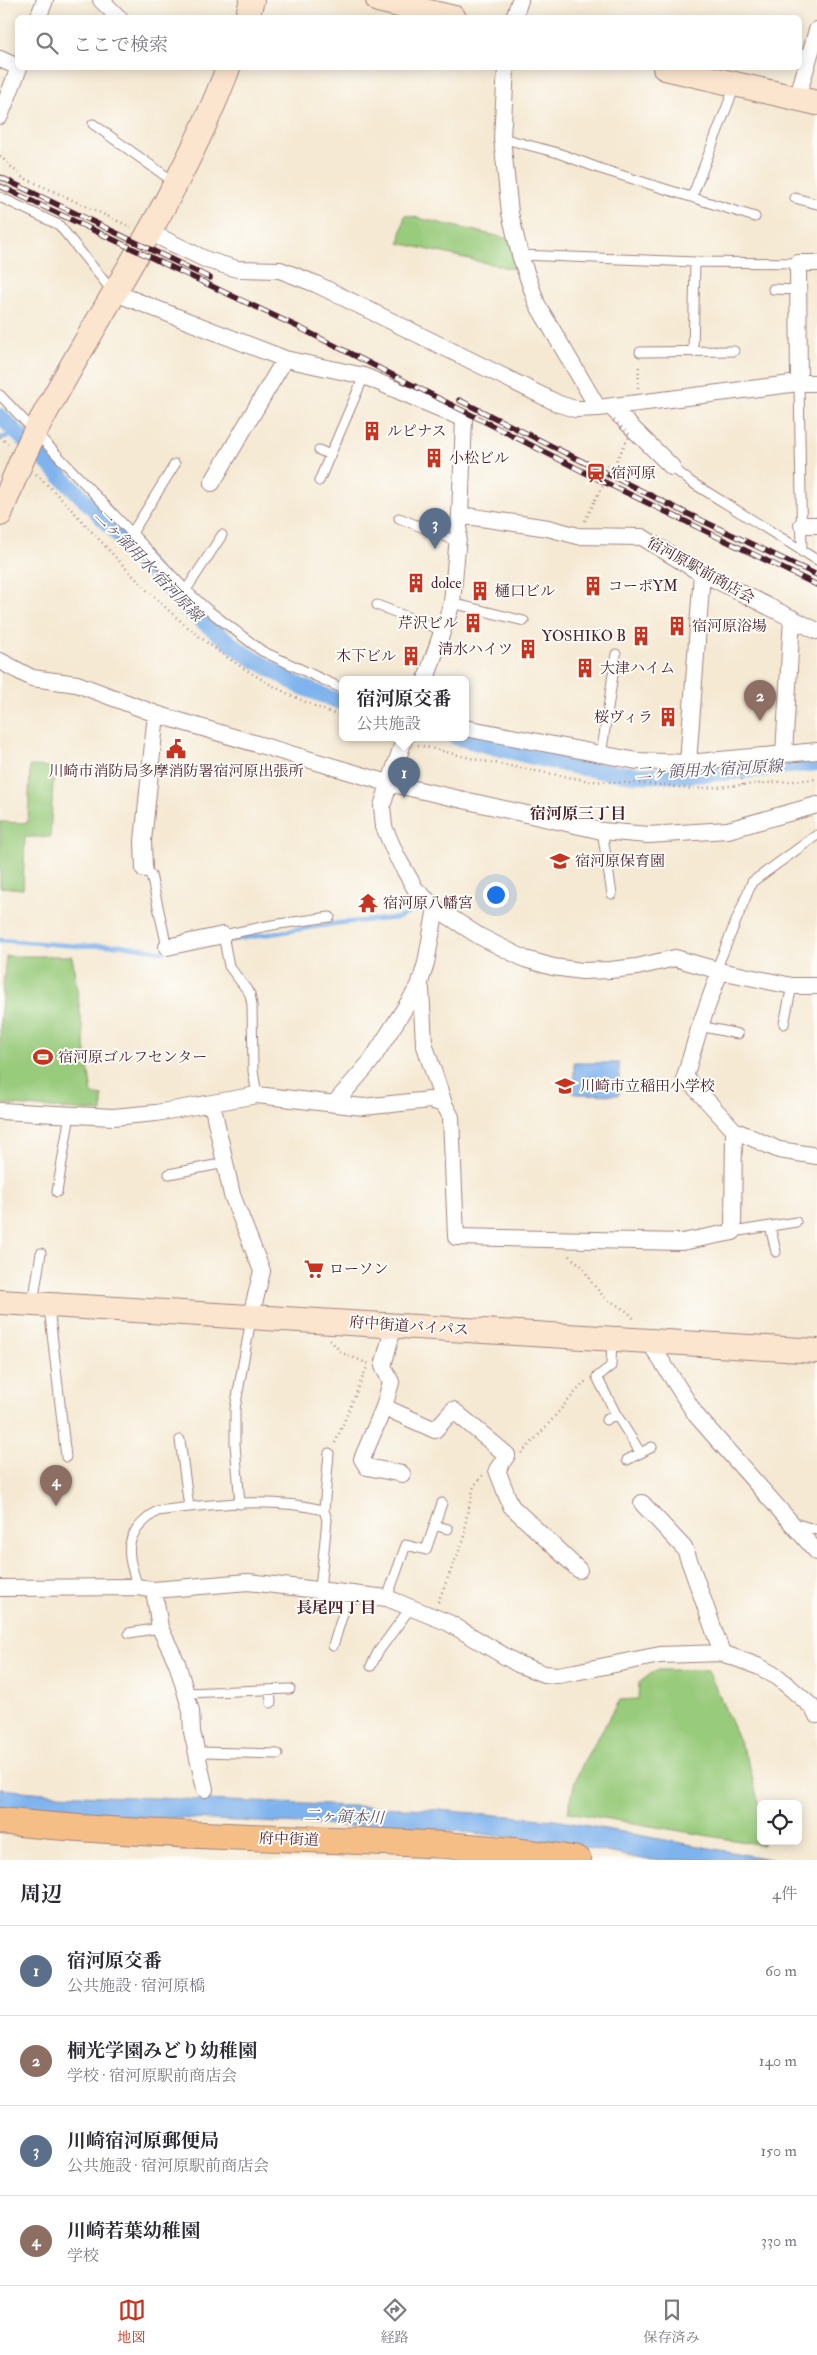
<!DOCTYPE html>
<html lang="ja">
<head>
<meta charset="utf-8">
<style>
	body { margin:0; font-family:"IM FELL Double Pica","Noto Serif JP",serif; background:#f7f7f7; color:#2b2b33 }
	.controls { position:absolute; right:15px; bottom:15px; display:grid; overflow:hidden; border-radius:8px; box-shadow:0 2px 12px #0003 }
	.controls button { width:45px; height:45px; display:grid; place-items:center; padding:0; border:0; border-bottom:1px solid #e1e1e2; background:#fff; color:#2b2b33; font:25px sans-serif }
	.you { position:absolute; left:495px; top:894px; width:18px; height:18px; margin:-12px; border:4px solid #fff; border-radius:50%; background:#1a73e8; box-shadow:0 0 0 8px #1a73e833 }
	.badge { display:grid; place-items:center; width:32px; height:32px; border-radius:50%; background:#c8321e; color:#fff; font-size:16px; font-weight:700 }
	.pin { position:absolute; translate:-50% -41px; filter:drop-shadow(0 1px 2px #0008) }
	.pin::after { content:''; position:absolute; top:26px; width:18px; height:15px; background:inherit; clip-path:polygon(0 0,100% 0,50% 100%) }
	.popup { position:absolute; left:339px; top:676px; width:130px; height:65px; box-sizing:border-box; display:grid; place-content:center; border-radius:8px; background:#fff; filter:drop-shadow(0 1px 4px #0005); font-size:16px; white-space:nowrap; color:#7c7c81 }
	.popup b { font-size:19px; color:#2b2b33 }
	.popup::after { content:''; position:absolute; left:50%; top:100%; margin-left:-10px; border:10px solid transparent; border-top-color:#fff }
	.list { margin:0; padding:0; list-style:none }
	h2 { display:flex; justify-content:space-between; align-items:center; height:65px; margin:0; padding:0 20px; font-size:21px }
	h2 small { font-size:16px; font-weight:400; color:#7c7c81 }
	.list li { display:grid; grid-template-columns:32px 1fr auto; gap:15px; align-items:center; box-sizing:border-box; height:90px; padding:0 20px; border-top:1px solid #e1e1e2 }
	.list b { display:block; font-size:19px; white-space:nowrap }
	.list p { margin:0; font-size:16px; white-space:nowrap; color:#7c7c81 }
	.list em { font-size:16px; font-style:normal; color:#7c7c81 }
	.icon { flex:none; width:28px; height:28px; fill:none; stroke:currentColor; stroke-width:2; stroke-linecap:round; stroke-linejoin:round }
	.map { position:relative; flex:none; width:817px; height:1860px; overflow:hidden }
	.search { position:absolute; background:#fff; box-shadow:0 2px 12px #0003; left:15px; right:15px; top:15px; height:55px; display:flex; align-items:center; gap:12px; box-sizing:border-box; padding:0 18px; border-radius:8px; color:#7c7c81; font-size:19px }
	.sheet { height:425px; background:#fff }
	nav { display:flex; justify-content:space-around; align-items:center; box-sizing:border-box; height:70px; border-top:1px solid #e1e1e2; background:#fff; font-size:14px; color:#7c7c81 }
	nav a { display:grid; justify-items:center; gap:2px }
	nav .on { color:#c8321e }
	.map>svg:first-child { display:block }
	.green { fill:#99cb7b; stroke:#727553 }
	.water { fill:#7fb3ed; stroke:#64698c }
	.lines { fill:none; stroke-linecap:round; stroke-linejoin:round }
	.stream { stroke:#7fb3ed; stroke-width:4.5 }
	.canal { stroke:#7fb3ed; stroke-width:16 }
	.lane-casing { stroke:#a0847f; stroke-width:11 }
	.street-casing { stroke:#a0847f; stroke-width:18 }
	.secondary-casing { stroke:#a0847f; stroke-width:26 }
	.primary-casing { stroke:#a0847f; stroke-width:28 }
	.path { stroke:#a0847f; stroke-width:2.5; stroke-dasharray:1 4; stroke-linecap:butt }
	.lane { stroke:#fff; stroke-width:9 }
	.street { stroke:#fff; stroke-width:16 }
	.secondary { stroke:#fbe5cf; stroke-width:24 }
	.primary { stroke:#f6be87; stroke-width:26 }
	.rail-casing { stroke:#4a1f2b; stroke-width:5.5 }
	.rail { stroke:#fdfcf7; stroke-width:4; stroke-dasharray:11; stroke-linecap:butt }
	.path-bridge { stroke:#a0847f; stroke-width:2.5; stroke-dasharray:1 4; stroke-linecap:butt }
	.labels { text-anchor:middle; stroke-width:4; stroke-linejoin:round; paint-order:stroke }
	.poi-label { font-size:15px; fill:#4a1f2b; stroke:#fdfcf7; text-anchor:start }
	.street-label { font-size:15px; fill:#4a1f2b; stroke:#fdfcf7 }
	.water-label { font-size:16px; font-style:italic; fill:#5d536f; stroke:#fdfcf7 }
	.neighbourhood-label { font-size:16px; font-weight:bold; fill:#4a1f2b; stroke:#fdfcf7 }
</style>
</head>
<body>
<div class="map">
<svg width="817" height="1860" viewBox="0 0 817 1860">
	<rect width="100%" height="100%" fill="#fdfcf7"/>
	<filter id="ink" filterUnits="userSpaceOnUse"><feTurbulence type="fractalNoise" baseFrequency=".02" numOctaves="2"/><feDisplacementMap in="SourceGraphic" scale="10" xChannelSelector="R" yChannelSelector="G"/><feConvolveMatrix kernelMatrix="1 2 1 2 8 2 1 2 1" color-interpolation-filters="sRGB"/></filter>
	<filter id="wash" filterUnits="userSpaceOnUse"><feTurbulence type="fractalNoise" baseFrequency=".0096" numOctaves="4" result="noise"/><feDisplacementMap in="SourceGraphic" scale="20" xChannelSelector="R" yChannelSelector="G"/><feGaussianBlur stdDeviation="1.12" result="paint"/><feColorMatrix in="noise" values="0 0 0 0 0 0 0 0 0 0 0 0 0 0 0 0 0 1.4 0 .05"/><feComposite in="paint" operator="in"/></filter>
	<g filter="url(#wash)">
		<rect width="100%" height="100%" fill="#f5e9d3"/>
		<path class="green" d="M405 215 510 239 517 270 399 243Z
			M30 766 54 767 50 837H25L23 889 0 887V822L28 823Z
			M6 956H72L92 1094 102 1096V1112L0 1104V1020Z
			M656 1670H708L749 1764 761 1812V1841H763V1845L568 1812 575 1781 585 1759 620 1700 638 1699 639 1683Z"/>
		<path class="water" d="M574 1063H619V1095L574 1094Z
			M0 1789 55 1794 427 1809 555 1820 775 1860H648L560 1843 456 1831 37 1812 0 1808Z"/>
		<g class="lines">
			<path class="stream" d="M0 438 18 434
				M0 940 77 946 121 945 165 952
				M225 941 339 923 398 918 425 906"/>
			<path class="canal" d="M0 416 94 509 190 612 245 654 300 686 343 703
				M455 737C515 752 576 771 638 775 697 778 758 769 817 763"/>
		</g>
	</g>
	<g filter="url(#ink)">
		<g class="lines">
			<defs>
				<path id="lane" d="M93 124 174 182
					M502 138 558 153 601 169 755 217
					M0 197 59 225 113 292
					M692 197 735 86
					M795 198 817 204
					M520 255 695 262 798 263
					M773 289 799 290
					M640 352 734 351
					M693 352 695 262
					M799 383 802 552
					M0 395 186 590 208 610 262 651 343 689
					M319 450 330 455
					M672 467 691 482 817 560
					M319 481 364 376
					M399 518 458 542
					M132 533 175 464
					M186 590 222 535
					M452 603 524 621
					M377 605 443 631
					M601 756 616 654
					M602 831 612 894
					M144 869 151 875 167 947
					M716 970 752 882 817 835
					M784 1024 792 986
					M700 1026 738 1034
					M257 1095 253 1071 252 1005 250 994 229 966 223 935 272 925 330 917
					M169 1174 225 1163
					M57 1192 70 1114
					M770 1226 776 1252
					M733 1232 796 1222
					M33 1303 41 1253
					M49 1307 66 1457
					M612 1339 611 1366 597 1377 616 1414 640 1452
					M606 1420 616 1414
					M180 1440 189 1507
					M627 1460 652 1447
					M240 1504 235 1444V1409L251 1319
					M794 1523 817 1530
					M434 1525 448 1529
					M138 1587C126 1551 122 1535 157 1511 211 1504 270 1497 324 1510
					M320 1589 327 1520 324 1510 329 1453
					M387 1598 406 1545 426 1550 442 1503
					M129 1633 160 1628
					M333 1646 349 1594
					M371 1666 378 1652 411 1607
					M270 1690 271 1703
					M186 1693 290 1689
					M198 1752 278 1754"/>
				<path id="street" d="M101 0 119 18
					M38 18 45 0
					M514 18 520 0
					M0 59 18 67
					M506 68 502 138 510 213 520 255 537 304 598 408
					M797 99 817 30
					M0 116 19 68
					M149 232 207 260 237 269 280 270 316 284 559 404 575 409 598 408 799 383H817
					M113 292 285 359 364 376 464 419 460 515 452 603 426 679
					M799 383 798 263H817
					M611 407 672 467
					M212 483 285 359
					M460 515 548 528 578 536 642 537 694 569 817 631
					M802 525H817
					M0 661 32 678 77 684 156 714 388 783 602 831 648 835 728 830 817 805
					M465 728 637 761 688 763 817 751
					M405 737 382 806 384 827 397 857 416 890 436 908 479 936 525 959 553 967 582 971 610 970 637 967 675 958 720 971 792 986H817
					M784 753 792 618
					M688 763 702 573
					M144 869 143 841 156 714
					M167 947 223 935
					M720 971 700 1026 685 1077 734 1130 779 1150 817 1156
					M419 986 421 989 424 1043 444 1104 451 1117 456 1237 682 1242 733 1232 734 1130
					M212 1103 232 1195 262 1271 251 1316
					M334 1104 371 1061 419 986 426 963 436 908
					M0 1111 113 1117 156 1113 257 1095 363 1107 430 1100 444 1104
					M394 1325 383 1366 391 1382 384 1407 362 1459 367 1467 402 1474
					M648 1340 696 1415 817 1552
					M384 1407 435 1430 453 1410 507 1455 497 1470 511 1506 579 1570
					M642 1503 685 1549 722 1653
					M0 1588 138 1587 154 1590 248 1582 387 1598 449 1623 518 1664 544 1674 558 1675 575 1672 660 1655 722 1653 760 1667 779 1678 811 1706 817 1715
					M154 1590 160 1628 177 1663 191 1711 192 1732 205 1789"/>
				<path id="secondary" d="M378 0 454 18
					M247 18 252 0
					M665 68 817 103
					M0 514C11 486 22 457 36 430 100 310 180 196 228 68
					M0 1302 817 1351"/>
				<path id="primary" d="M0 1821C93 1831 186 1835 280 1838 380 1842 479 1843 578 1860"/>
			</defs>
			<use href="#lane" class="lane-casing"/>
			<use href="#street" class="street-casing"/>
			<use href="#secondary" class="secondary-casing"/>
			<use href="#primary" class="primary-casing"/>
			<path class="path" d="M0 156 22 177 131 227
				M638 388 639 364
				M0 437 8 444
				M607 465 613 467
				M36 474C80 515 118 564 163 605 215 654 275 693 343 717
				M585 521 595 500
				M418 745 478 760 590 781 665 785 692 789 817 779
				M741 774 743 786
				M569 1256 582 1266 592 1283 604 1297 628 1312 636 1321
				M330 1340 342 1353 369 1364
				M335 1443 368 1365
				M521 1453C545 1431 563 1404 586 1381
				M438 1602 465 1536 466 1519 474 1486 483 1475"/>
			<use href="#lane" class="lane"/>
			<use href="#street" class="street"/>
			<use href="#secondary" class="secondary"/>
			<use href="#primary" class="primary"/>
			<defs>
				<path id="rail" d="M0 177 210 278
					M0 186 298 327 594 477 817 585
					M459 400 684 512 817 575"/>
			</defs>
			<use href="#rail" class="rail-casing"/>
			<use href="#rail" class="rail"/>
			<path class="path-bridge" d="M595 500 630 435 613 419"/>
		</g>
	</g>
	<defs>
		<symbol id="building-bare" viewBox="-9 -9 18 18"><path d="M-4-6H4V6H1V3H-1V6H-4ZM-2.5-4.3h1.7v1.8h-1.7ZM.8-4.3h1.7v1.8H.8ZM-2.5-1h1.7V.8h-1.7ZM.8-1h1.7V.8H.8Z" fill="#c8321e" stroke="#fdfcf7" stroke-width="2.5" paint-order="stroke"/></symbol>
		<symbol id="station-bare" viewBox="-9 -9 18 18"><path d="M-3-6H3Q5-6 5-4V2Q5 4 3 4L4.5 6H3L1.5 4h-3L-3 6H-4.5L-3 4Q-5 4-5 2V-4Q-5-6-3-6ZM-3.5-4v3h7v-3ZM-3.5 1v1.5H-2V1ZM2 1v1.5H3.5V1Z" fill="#c8321e" stroke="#fdfcf7" stroke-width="2.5" paint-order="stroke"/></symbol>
		<symbol id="civic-bare" viewBox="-9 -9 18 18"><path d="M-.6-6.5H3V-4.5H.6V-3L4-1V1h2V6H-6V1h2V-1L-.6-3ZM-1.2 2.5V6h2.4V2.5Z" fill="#c8321e" stroke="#fdfcf7" stroke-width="2.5" paint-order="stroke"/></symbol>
		<symbol id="school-bare" viewBox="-9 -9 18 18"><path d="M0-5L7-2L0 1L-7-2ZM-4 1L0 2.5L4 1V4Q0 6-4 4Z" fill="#c8321e" stroke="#fdfcf7" stroke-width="2.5" paint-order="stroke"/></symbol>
		<symbol id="temple-bare" viewBox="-9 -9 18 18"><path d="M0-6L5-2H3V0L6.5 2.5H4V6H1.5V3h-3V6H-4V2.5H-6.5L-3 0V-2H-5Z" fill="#c8321e" stroke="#fdfcf7" stroke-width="2.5" paint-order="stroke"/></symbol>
		<symbol id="stadium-bare" viewBox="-9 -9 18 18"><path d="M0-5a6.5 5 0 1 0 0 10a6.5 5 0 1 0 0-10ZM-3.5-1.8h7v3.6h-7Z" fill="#c8321e" stroke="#fdfcf7" stroke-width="2.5" paint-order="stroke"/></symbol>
		<symbol id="supermarket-bare" viewBox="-9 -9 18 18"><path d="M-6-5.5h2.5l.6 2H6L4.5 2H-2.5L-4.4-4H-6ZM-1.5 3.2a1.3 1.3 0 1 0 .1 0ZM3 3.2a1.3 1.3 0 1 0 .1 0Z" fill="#c8321e" stroke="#fdfcf7" stroke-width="2.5" paint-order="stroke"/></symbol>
	</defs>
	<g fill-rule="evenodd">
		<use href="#building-bare" x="358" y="417" width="28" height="28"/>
		<use href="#building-bare" x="420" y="444" width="28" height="28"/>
		<use href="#station-bare" x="582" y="459" width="28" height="28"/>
		<use href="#building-bare" x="402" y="569" width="28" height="28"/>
		<use href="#building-bare" x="579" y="572" width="28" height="28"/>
		<use href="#building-bare" x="466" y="577" width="28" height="28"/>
		<use href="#building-bare" x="459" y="609" width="28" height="28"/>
		<use href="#building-bare" x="663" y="612" width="28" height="28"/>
		<use href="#building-bare" x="627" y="622" width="28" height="28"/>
		<use href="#building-bare" x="514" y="635" width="28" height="28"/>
		<use href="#building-bare" x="397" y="642" width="28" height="28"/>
		<use href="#building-bare" x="571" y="654" width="28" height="28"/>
		<use href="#building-bare" x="654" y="703" width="28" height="28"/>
		<use href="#civic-bare" x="162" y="735" width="28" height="28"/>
		<use href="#school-bare" x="546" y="847" width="28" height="28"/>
		<use href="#temple-bare" x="354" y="889" width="28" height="28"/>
		<use href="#stadium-bare" x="29" y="1043" width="28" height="28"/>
		<use href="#school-bare" x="551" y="1072" width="28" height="28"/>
		<use href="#supermarket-bare" x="300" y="1255" width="28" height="28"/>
	</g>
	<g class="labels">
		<g class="poi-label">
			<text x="387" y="436">ルピナス</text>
			<text x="449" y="463">小松ビル</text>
			<text x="611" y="478">宿河原</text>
			<text x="431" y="588">dolce</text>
			<text x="608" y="591">コーポYM</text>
			<text x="495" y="596">樋口ビル</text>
			<text x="458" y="628" text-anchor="end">芹沢ビル</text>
			<text x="692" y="631">宿河原浴場</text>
			<text x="626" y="641" text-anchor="end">YOSHIKO B</text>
			<text x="513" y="654" text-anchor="end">清水ハイツ</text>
			<text x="396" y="661" text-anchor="end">木下ビル</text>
			<text x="600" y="673">大津ハイム</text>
			<text x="653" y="722" text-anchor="end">桜ヴィラ</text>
			<text x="176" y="776" text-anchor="middle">川崎市消防局多摩消防署宿河原出張所</text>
			<text x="575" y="866">宿河原保育園</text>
			<text x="383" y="908">宿河原八幡宮</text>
			<text x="58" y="1062">宿河原ゴルフセンター</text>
			<text x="580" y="1091">川崎市立稲田小学校</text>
			<text x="329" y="1274">ローソン</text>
		</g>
		<g class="street-label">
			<text transform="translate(701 570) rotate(29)" y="5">宿河原駅前商店会</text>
			<text transform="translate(409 1326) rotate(4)" y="5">府中街道バイパス</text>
			<text transform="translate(289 1839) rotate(2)" y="5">府中街道</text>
		</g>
		<g class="water-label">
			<text transform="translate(149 565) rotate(46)" y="6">二ヶ領用水 宿河原線</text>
			<text transform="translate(709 769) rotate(-3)" y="6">二ヶ領用水 宿河原線</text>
			<text transform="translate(344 1816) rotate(2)" y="6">二ヶ領本川</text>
		</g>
		<g class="neighbourhood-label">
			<text x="578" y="819">宿河原三丁目</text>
			<text x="336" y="1613">長尾四丁目</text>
		</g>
	</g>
</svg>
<div class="controls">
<button><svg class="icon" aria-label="locate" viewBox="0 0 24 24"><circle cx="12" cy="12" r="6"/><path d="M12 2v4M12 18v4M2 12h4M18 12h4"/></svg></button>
</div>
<div class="you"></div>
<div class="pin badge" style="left:404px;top:798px;background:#5c6f8a">1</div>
<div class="popup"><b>宿河原交番</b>公共施設</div>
<div class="pin badge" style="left:760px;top:721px;background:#8d6e63">2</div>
<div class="pin badge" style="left:435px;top:549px;background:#5c6f8a">3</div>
<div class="pin badge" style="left:56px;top:1506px;background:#8d6e63">4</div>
<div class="search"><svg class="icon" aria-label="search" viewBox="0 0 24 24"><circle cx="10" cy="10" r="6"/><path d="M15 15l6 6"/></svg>ここで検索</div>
</div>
<section class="sheet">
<h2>周辺<small>4件</small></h2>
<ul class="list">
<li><span class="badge" style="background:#5c6f8a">1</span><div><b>宿河原交番</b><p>公共施設 · 宿河原橋</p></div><em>60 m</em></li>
<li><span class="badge" style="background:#8d6e63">2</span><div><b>桐光学園みどり幼稚園</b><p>学校 · 宿河原駅前商店会</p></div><em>140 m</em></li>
<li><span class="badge" style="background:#5c6f8a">3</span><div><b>川崎宿河原郵便局</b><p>公共施設 · 宿河原駅前商店会</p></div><em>150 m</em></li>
<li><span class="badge" style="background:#8d6e63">4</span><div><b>川崎若葉幼稚園</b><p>学校</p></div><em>330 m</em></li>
</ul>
</section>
<nav>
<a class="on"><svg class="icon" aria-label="map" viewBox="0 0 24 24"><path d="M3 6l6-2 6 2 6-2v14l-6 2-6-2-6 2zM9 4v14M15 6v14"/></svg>地図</a>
<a><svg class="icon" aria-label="directions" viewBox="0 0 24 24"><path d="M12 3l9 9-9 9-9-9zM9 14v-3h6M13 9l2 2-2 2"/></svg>経路</a>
<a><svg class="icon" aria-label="saved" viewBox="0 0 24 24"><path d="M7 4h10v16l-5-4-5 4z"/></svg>保存済み</a>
</nav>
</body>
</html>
